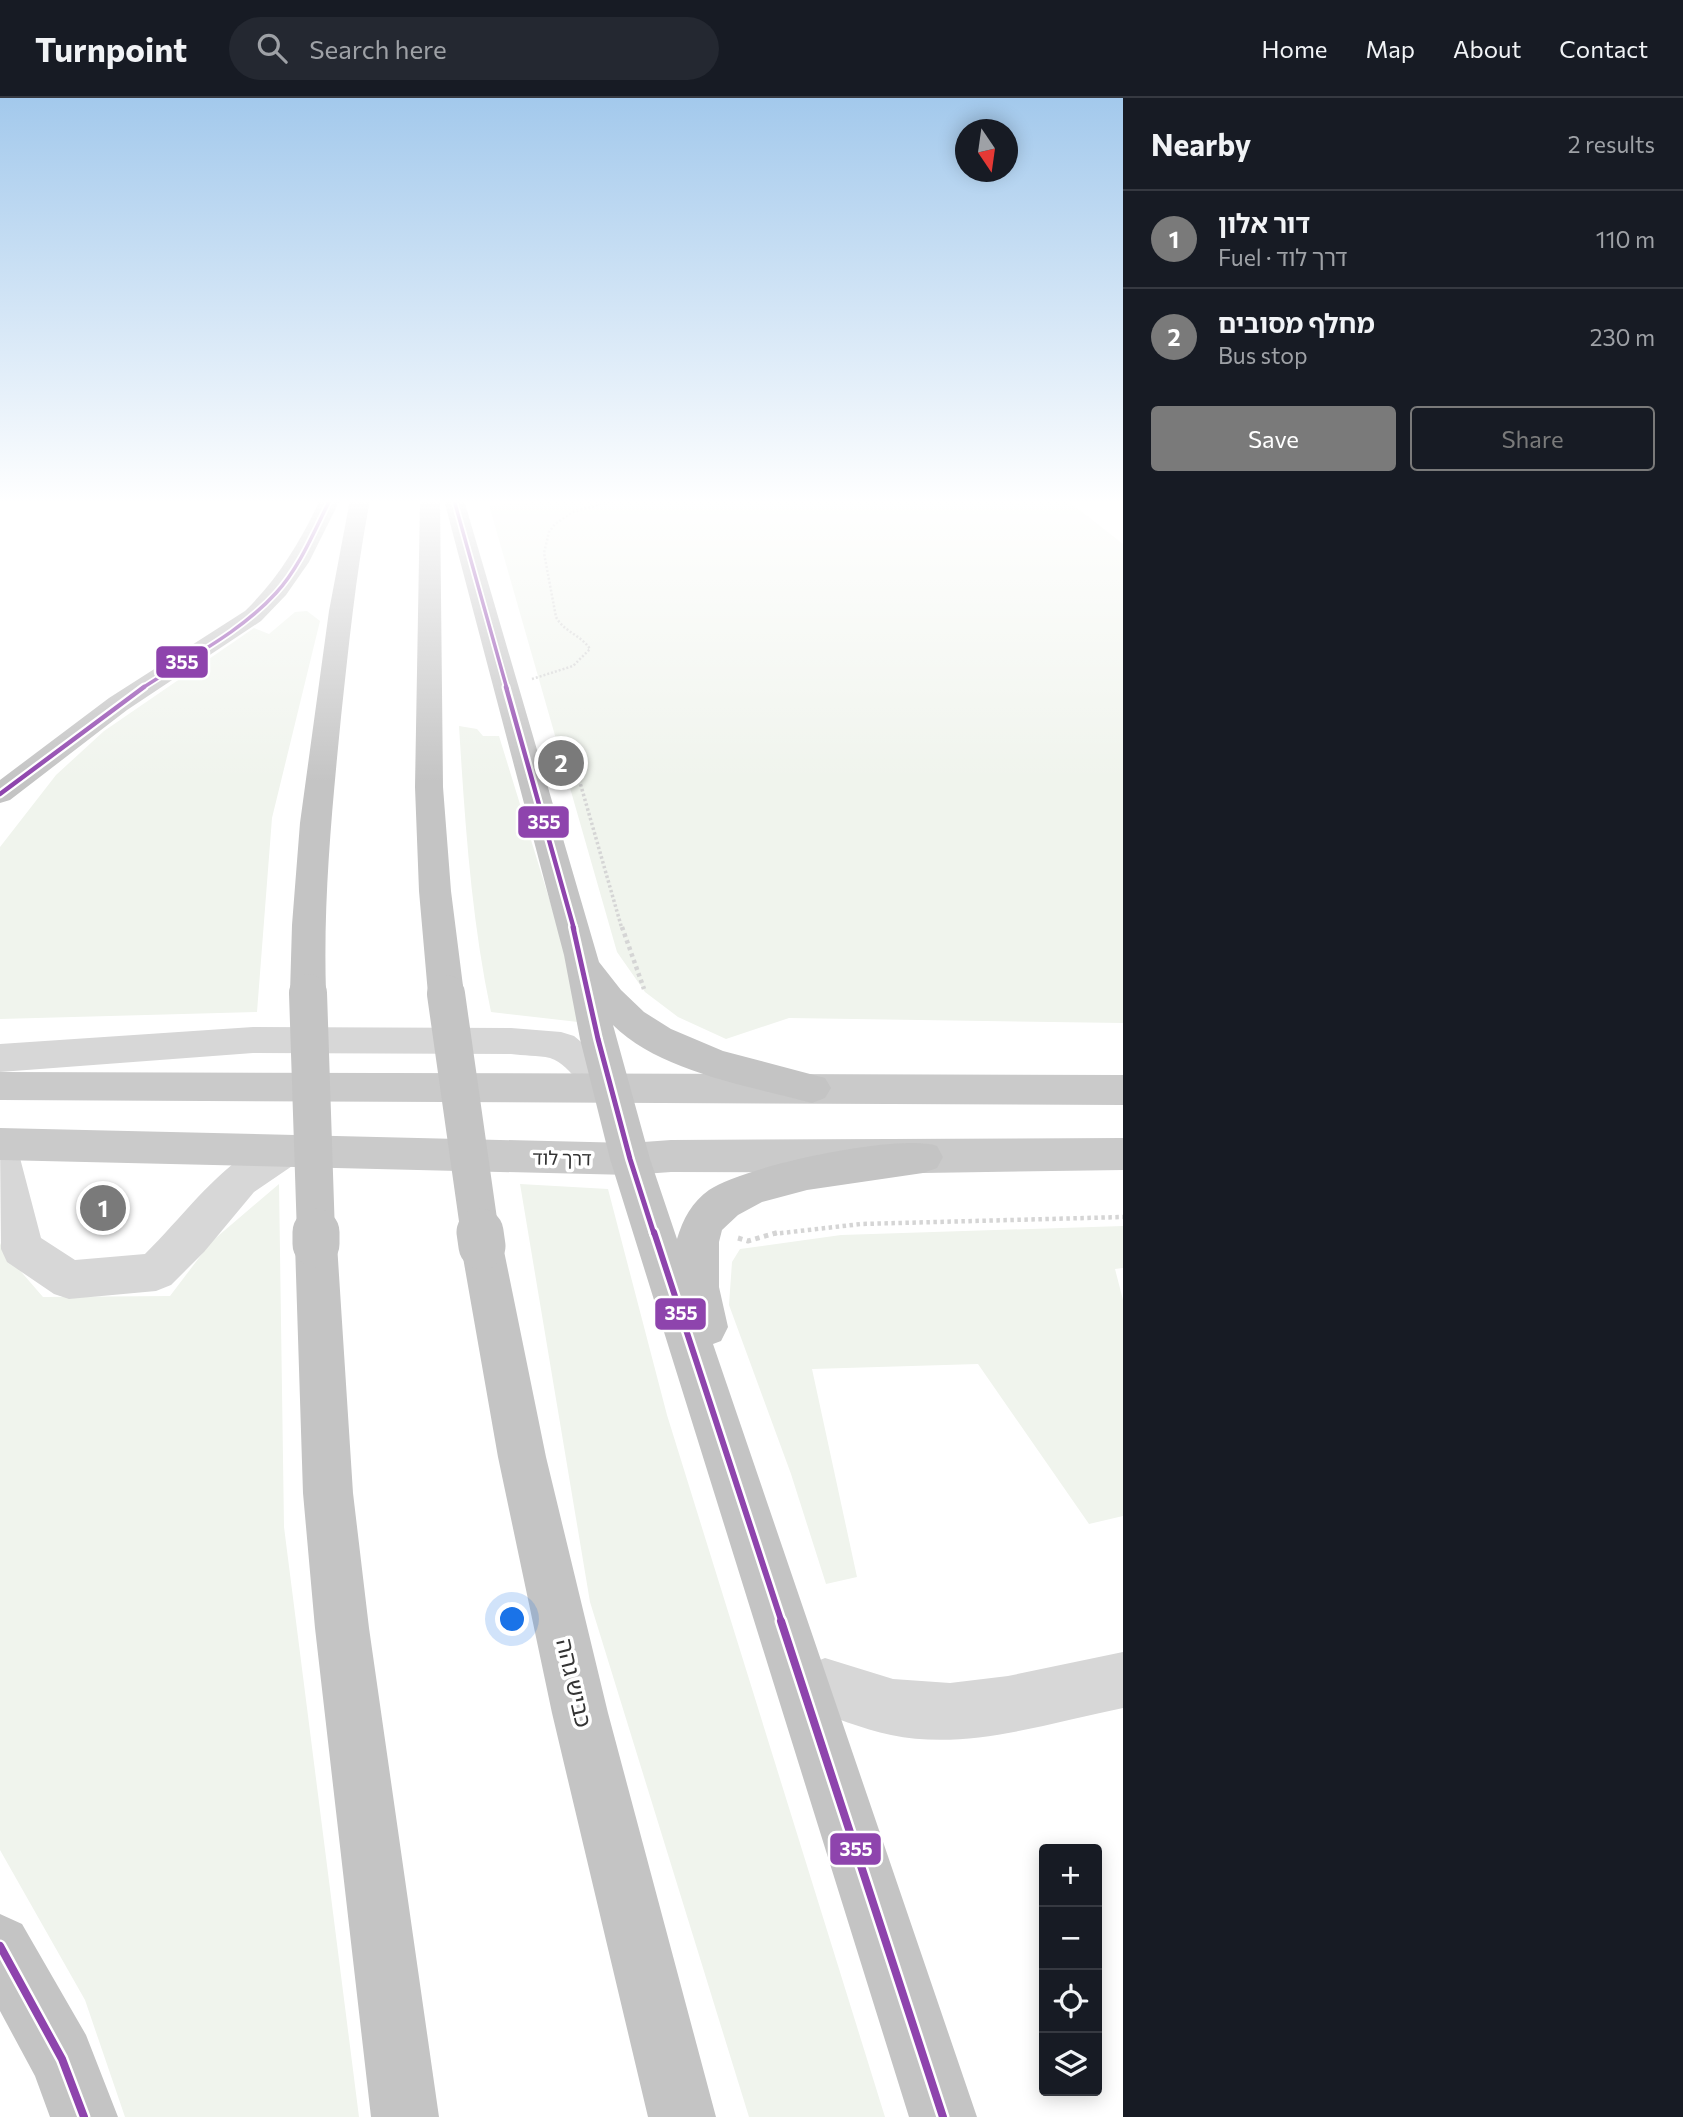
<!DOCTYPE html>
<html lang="en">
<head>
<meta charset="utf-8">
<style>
	body { margin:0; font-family:Commissioner,"Noto Sans Hebrew",sans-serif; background:#242831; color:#f1f3f6 }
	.controls { position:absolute; right:21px; bottom:21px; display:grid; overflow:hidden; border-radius:7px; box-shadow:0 4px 18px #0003 }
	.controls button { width:63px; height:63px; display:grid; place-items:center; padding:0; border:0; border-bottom:2px solid #363941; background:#171b24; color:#f1f3f6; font:35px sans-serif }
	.compass { position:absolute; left:955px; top:21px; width:63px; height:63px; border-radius:50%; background:#171b24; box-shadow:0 4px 18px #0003; rotate:167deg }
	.you { position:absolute; left:513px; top:1522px; width:24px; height:24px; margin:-18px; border:5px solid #fff; border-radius:50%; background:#1a73e8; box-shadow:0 0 0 10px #1a73e833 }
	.badge { display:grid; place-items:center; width:46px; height:46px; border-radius:50%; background:#7a7a7a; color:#fff; font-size:23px; font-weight:700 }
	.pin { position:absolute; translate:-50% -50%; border:4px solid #fff; box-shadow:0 2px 7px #0006 }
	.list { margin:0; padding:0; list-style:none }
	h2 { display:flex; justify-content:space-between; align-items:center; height:91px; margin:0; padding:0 28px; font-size:30px }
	h2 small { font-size:23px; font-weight:400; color:#9ea1a6 }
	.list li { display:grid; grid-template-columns:46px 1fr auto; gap:21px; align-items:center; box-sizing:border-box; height:98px; padding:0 28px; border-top:2px solid #363941 }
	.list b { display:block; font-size:26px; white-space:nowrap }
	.list p { margin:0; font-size:23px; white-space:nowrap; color:#9ea1a6 }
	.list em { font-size:23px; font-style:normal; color:#9ea1a6 }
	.actions { display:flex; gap:14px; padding:21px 28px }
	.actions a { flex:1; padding:16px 0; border:2px solid #7a7a7a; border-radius:7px; text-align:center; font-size:24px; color:#7a7a7a }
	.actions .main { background:#7a7a7a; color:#fff }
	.icon { flex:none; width:38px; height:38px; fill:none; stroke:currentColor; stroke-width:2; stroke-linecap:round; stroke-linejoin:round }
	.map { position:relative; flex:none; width:1123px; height:2019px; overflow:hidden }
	header { display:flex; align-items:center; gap:42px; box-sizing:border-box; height:98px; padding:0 35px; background:#171b24; border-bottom:2px solid #363941 }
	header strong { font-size:33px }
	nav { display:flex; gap:38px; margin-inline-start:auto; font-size:24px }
	.search { width:490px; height:63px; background:#242831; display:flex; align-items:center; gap:18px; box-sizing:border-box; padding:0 24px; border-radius:38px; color:#9ea1a6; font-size:26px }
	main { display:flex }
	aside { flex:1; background:#171b24 }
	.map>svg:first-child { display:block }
	.green { fill:#f0f4ed }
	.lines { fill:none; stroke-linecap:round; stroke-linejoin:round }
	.path-far3 { stroke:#d5d5d5; stroke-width:2.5; stroke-dasharray:2 2; stroke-linecap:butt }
	.path-far2 { stroke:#d5d5d5; stroke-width:3.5; stroke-dasharray:2.5 2.5; stroke-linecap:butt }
	.path-far1 { stroke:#d5d5d5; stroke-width:4.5; stroke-dasharray:3.5 3.5; stroke-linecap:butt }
	.path { stroke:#d5d5d5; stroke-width:5; stroke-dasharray:4.5 4.5; stroke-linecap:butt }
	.minor { fill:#d7d7d7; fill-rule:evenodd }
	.major { fill:#cacaca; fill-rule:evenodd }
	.highway { fill:#c4c4c4; fill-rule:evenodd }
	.highway-bridge-far1 { stroke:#c4c4c4; stroke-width:38 }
	.highway-bridge { stroke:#c4c4c4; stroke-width:47 }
	.bus-1-far4-casing { stroke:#fff; stroke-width:7 }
	.bus-1-far3-casing { stroke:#fff; stroke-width:9 }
	.bus-1-far2-casing { stroke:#fff; stroke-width:10 }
	.bus-1-far1-casing { stroke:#fff; stroke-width:11 }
	.bus-1-casing { stroke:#fff; stroke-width:13 }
	.bus-1-far4 { stroke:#8e44ad; stroke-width:3.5 }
	.bus-1-far3 { stroke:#8e44ad; stroke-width:4.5 }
	.bus-1-far2 { stroke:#8e44ad; stroke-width:5 }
	.bus-1-far1 { stroke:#8e44ad; stroke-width:6 }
	.bus-1 { stroke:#8e44ad; stroke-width:8 }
	.labels { text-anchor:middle; stroke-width:7; stroke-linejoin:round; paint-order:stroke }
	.street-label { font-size:19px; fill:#333; stroke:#fff }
	.near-street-label { font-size:23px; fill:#333; stroke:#fff }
	.line-badge { stroke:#fff; stroke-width:2.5 }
	.badge-label { font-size:19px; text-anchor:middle; font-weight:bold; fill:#fff }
</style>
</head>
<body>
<header>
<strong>Turnpoint</strong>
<div class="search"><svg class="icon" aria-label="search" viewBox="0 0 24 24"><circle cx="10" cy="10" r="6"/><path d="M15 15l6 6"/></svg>Search here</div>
<nav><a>Home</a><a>Map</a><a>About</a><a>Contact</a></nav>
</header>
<main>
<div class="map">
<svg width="1123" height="2019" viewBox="0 0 1123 2019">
	<rect width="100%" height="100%" fill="#fff"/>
	<path class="green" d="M578 402H1067L1123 446V925L789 920 726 941 678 919 645 894 617 854 489 407Z
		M307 513 320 523 272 720 257 914 0 921V749L56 677 104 633 254 530 269 536 295 514Z
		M459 628 477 631 483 638H499L568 862 578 924 491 914C471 819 465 724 459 628Z
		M279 1086 284 1429 359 2019H125L85 1902 0 1752V1145L4 1154 43 1199 170 1198 211 1144Z
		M520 1086 608 1091 667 1317 885 2019H749L590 1504Z
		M1123 1128V1170L1115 1171 1123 1202V1418L1089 1426 978 1266 812 1271 857 1479 826 1486 791 1376 729 1207 732 1164 740 1151 841 1137Z"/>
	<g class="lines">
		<path class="path-far3" d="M532 581 573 568 590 551C581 537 564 534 556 519L544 455 549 434 555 426 573 414 615 402"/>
		<path class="path-far2" d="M575 667 622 831"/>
		<path class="path-far1" d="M622 829 644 891
			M773 1136 861 1126 1123 1119"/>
		<path class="path" d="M738 1140 748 1143 779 1134"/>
		<path class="minor" d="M253 929 511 930 561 934 574 938 623 979 629 989 623 999C584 1012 578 969 550 960 538 957 523 958 511 956L253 955 0 974V946Z
			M284 1037 298 1042 304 1053 298 1064 254 1094 204 1154 171 1187 156 1193 69 1201 54 1196 7 1164 1 1151 0 1044 14 1049 20 1060 41 1140 75 1162 145 1156C188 1114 225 1057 284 1037Z
			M1123 1554V1610C1048 1625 968 1653 891 1637 862 1631 833 1619 805 1608L797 1588 805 1568 825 1560 893 1581 950 1585 1008 1578Z"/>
		<path class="major" d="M0 974 1123 977V1007L0 1002Z
			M0 1030 630 1045 671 1042 1123 1040V1072L923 1075 671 1074 630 1077 0 1062Z"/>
		<path class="highway" d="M320 402H340L309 464 286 497 261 523 127 612 10 702 0 705V682L109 600 245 513C278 481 300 444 320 402Z
			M350 402H370C356 474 349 546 341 619 332 711 323 802 326 895L320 904 308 907 296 904 290 895 292 827 300 725 329 513Z
			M420 402H440L443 689 451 793 464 896 458 905 446 908 434 905 428 896 419 793 415 689Z
			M444 402H464L599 864 621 892 644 914 671 931 723 953 825 980 831 990 825 1000 812 1005C750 988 660 974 613 927L650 1061 677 1141C683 1121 692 1104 709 1092 744 1068 899 1035 937 1048L943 1059 937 1070 923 1075 807 1092 762 1104 738 1117 722 1132 719 1144V1189L728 1229 721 1243 713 1246 977 2019H909L610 1061 580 941 564 857Z
			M316 1128 331 1133 337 1146 353 1395 369 1530 439 2019H371L315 1530 303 1395 295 1146 301 1133Z
			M482 1130 497 1135 503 1148 546 1359 608 1615 716 2019H648L552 1615 498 1359 461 1148 467 1135Z
			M0 1816 22 1826 86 1937 118 2019H50L35 1978 0 1913Z"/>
		<path class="highway-bridge-far1" d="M308 895 316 1136
			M446 896 480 1136"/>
		<path class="highway-bridge" d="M316 1134V1146
			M480 1134 482 1148"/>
		<defs>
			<path id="bus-1-far4" d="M454 402 507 591
				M141 591C186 561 240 535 276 495 300 469 314 433 330 402"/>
			<path id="bus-1-far3" d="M506 589 574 831
				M0 696 144 589"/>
			<path id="bus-1-far2" d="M573 829 598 941 630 1061 654 1136"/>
			<path id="bus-1-far1" d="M654 1134 782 1525"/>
			<path id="bus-1" d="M781 1523 943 2019
				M0 1848 62 1961 84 2019"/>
		</defs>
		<use href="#bus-1-far4" class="bus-1-far4-casing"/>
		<use href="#bus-1-far3" class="bus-1-far3-casing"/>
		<use href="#bus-1-far2" class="bus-1-far2-casing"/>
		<use href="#bus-1-far1" class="bus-1-far1-casing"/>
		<use href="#bus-1" class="bus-1-casing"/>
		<use href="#bus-1-far4" class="bus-1-far4"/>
		<use href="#bus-1-far3" class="bus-1-far3"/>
		<use href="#bus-1-far2" class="bus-1-far2"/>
		<use href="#bus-1-far1" class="bus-1-far1"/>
		<use href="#bus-1" class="bus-1"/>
	</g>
	<linearGradient id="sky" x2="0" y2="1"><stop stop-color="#a3c9ec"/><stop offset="0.59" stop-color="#fff"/><stop offset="1" stop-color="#fff" stop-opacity="0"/></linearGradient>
	<rect width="1123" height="684" fill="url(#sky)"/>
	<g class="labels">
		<g class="street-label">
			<text transform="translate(562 1060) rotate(1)" y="7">דרך לוד</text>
		</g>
		<g class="near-street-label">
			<text transform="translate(574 1585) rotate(77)" y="8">כביש גהה</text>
		</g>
	</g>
	<g class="line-badge">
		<rect x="155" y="547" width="54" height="34" rx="7" fill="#8e44ad"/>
		<rect x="517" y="707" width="53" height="34" rx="7" fill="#8e44ad"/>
		<rect x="654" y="1199" width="53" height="34" rx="7" fill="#8e44ad"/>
		<rect x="829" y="1734" width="53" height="34" rx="7" fill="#8e44ad"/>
	</g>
	<g class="badge-label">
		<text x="182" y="571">355</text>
		<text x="544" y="731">355</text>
		<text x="681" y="1222">355</text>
		<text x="856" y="1758">355</text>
	</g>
</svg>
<div class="controls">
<button>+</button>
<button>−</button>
<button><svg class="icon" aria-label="locate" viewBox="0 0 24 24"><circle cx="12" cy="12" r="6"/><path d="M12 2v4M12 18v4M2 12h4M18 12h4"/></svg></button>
<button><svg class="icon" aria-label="layers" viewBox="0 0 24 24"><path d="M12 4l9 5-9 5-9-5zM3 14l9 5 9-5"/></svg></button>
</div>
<svg class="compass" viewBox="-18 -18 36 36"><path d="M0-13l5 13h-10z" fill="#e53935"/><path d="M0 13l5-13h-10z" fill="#9ea1a6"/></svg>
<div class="you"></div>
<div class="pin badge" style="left:103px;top:1110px">1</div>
<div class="pin badge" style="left:561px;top:665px">2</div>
</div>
<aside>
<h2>Nearby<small>2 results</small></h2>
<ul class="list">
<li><span class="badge">1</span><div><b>דור אלון</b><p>Fuel · דרך לוד</p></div><em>110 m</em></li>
<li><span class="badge">2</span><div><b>מחלף מסובים</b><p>Bus stop</p></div><em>230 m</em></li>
</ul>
<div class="actions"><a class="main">Save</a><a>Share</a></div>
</aside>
</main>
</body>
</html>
